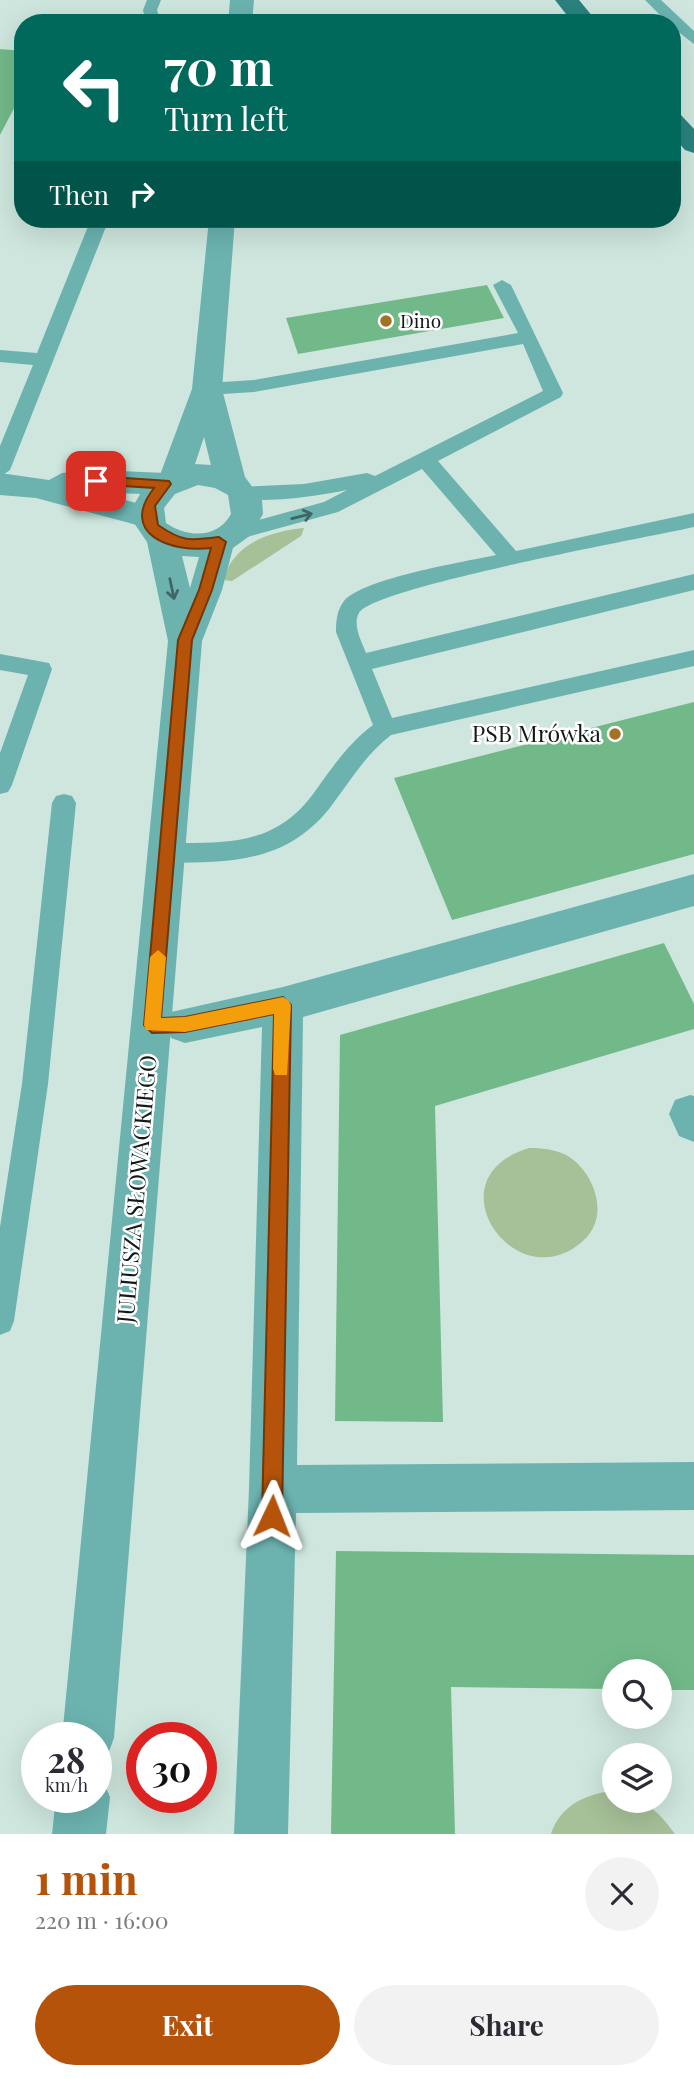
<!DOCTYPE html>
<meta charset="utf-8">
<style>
:root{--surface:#fff;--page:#f2f2f3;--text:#2b2b33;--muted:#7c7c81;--accent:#b45309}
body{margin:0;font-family:"Playfair Display",serif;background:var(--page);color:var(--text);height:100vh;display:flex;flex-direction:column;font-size:26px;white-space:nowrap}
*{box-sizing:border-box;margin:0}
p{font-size:23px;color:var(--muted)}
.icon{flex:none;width:38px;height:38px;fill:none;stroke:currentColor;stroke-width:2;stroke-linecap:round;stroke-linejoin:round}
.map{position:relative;height:1834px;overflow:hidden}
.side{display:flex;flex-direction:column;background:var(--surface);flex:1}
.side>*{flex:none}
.banner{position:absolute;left:14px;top:14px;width:667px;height:214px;border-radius:28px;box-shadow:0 7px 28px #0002;background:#00695c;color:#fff;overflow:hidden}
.tools{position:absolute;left:602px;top:1659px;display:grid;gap:14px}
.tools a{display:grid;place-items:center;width:70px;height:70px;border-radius:50%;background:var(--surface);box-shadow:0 7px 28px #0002;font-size:35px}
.speed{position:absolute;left:21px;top:1722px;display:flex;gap:14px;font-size:35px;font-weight:700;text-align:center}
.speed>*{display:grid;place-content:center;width:91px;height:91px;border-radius:50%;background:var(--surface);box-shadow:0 7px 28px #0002;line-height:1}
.speed small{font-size:18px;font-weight:400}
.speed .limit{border:10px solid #d22;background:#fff;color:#111}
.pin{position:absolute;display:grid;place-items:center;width:60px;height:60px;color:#fff;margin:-30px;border-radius:14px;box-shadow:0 4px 10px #0006}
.me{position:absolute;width:77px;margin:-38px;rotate:2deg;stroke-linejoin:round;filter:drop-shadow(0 0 5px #0008)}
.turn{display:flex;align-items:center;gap:24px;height:147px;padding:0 35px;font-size:32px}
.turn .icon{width:91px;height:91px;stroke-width:2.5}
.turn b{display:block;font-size:49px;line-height:60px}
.then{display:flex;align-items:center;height:66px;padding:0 35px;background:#0003;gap:14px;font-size:26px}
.round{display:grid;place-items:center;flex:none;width:74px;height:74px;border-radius:37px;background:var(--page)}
.overview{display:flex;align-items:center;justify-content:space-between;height:119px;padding:0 35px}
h1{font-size:42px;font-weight:700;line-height:52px;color:var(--accent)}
.button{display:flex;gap:14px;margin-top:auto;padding:14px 35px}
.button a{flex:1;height:80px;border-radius:42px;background:var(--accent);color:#fff;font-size:28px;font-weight:700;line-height:80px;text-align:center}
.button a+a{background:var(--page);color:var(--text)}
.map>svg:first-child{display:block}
.green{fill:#a6c098}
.building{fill:#72b989}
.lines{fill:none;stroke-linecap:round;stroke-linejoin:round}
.service{fill:#6cb3b0;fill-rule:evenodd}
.minor{fill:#6cb3b0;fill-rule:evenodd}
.tertiary{fill:#6cb3b0;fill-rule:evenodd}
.primary{fill:#2a827f;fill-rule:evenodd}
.oneway{stroke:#3f6664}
.route{fill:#b45309;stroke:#753606;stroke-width:2}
.slow{fill:#f59e0b}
.poi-dot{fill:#a07325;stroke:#fff;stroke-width:2.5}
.labels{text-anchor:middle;stroke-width:5;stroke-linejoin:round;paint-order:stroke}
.far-poi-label{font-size:19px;fill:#121a18;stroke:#fff;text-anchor:start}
.poi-label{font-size:23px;fill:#121a18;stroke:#fff;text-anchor:end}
.street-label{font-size:23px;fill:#121a18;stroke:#fff}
</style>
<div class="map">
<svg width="694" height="1834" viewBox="0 0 694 1834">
<rect width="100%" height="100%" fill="#cee6dd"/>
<path class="green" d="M304 528 301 536 232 581 223 580C234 543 268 532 304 528Z
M529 1148C542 1148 554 1149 566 1155 593 1170 610 1213 586 1238 520 1305 427 1179 529 1148Z
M611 1791 614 1792V1801C648 1801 655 1807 675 1834H551C560 1806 584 1795 611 1791Z"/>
<path class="building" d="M0 49 23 51V91L0 135Z
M487 285 504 318 298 354 286 318Z
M694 702V854L452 920 394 778Z
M664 943 694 1004V1029L435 1106 443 1422 335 1421 340 1035Z
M336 1551 694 1555V1690H660V1671H614V1689L451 1687 455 1834H331Z"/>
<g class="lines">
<path class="service" d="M147 0H161L157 10 161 23H146L143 10Z
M645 0H661L694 31V44L672 27V23H668Z
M91 219H109L10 470 0 477V446L33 365 0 362V350L37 353Z
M502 280 511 285 563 393 561 397 438 461 516 551 694 513V527C650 537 373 587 359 613 352 625 362 642 366 653L694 574V590L372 669 392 718 694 650V666L391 735C364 756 349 783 329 809 285 863 231 862 167 863L159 860 155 853 159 846 167 843C229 843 277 846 316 790 333 766 349 743 373 725L336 632C336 621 337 610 344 601 364 578 464 562 496 555L422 469 338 512 236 540 229 538 226 533 229 528 324 502 347 490C327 494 244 509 234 492L237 487 304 484 367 473 375 476 543 391 523 344 254 392 207 395 198 389 207 383 254 380 518 333 493 285Z
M0 654 49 663 52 669 12 785 8 792 0 794V753L28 675 0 670Z
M64 794 72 796 76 803 48 1084 14 1321 10 1331 0 1335V1227L22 1084 52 803 56 796Z"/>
<path class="minor" d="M96 470 165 473 176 476 181 484 176 492 165 495 95 492 159 509 164 517 159 525 148 528 36 498 0 495V473L49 480 62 473Z
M694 874V906L303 1017 297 1465 694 1462V1510L296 1513 288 1834H234L249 1489 262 1027 185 1043 171 1038 165 1025 171 1012 283 987Z
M690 1095 694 1096V1142L679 1136 669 1114 675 1100Z"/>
<path class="tertiary" d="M230 0H254L252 23H228Z
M209 219H235L222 389 245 477 262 500 263 514 251 535 233 548 222 590 202 641 114 1738 107 1757 96 1761V1738H62L168 641 147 542 132 520V508L143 489 160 475 192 389ZM204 437 211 465 195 464ZM198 485 215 488 228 495 231 514C217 540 186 537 166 523L164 508 175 494ZM182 556 199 557 190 588Z
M96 1776 102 1778 110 1797 106 1834H52L56 1797H96Z"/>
<path class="primary" d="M555 0H579L598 23H573Z
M672 112 681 115 694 129V153L685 150 672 135Z"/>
</g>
<defs><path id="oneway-shaft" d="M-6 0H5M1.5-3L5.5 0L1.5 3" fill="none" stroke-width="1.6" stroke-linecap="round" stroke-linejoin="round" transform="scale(1.75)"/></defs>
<g class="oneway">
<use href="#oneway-shaft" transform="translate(302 516) rotate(-14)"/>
<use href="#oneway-shaft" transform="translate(172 589) rotate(78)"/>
</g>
<path class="route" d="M96 476 169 481 171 484 155 506 158 525C183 542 189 541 219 537L226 542 212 590 192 640 161 1018 185 1017 283 997 291 1005 282 1516 279 1523 272 1526 265 1523 262 1516 274 1014 185 1032 152 1033 144 1025 178 640 199 590 211 548C171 553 118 534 154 488L92 484 90 481Z"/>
<path class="slow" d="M158 950 166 957 161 1018 185 1017 283 997 288 1000 291 1005 287 1075H275L273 1069 274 1014 185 1032 146 1030 144 1025 150 957Z"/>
<g class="poi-dot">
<circle cx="386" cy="321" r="7"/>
<circle cx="615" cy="734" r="7"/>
</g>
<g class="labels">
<g class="far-poi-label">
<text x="400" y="328">Dino</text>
</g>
<g class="poi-label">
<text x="601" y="742">PSB Mrówka</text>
</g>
<g class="street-label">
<text transform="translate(137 1189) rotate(-85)" y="8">JULIUSZA SŁOWACKIEGO</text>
</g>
</g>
</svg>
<div class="tools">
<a><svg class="icon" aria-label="search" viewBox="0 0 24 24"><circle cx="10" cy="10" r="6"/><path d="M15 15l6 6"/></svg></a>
<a><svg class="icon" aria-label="layers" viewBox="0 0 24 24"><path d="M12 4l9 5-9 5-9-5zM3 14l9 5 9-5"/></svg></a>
</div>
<div class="speed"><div>28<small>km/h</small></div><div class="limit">30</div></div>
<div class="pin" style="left:96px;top:481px;background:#d93025"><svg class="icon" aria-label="arrive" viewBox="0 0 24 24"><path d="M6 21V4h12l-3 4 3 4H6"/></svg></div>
<svg class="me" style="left:272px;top:1516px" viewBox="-20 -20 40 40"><path d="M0-17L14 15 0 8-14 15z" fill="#b45309" stroke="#fff" stroke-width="4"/></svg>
<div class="banner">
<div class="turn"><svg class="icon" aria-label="left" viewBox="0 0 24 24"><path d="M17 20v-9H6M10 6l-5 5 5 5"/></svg><div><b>70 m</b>Turn left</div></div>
<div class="then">Then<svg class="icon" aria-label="right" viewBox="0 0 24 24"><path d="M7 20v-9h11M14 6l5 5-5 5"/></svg></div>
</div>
</div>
<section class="side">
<div class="overview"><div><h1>1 min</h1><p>220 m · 16:00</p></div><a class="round"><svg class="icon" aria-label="close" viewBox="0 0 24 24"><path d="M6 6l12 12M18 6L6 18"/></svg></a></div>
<div class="button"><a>Exit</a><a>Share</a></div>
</section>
